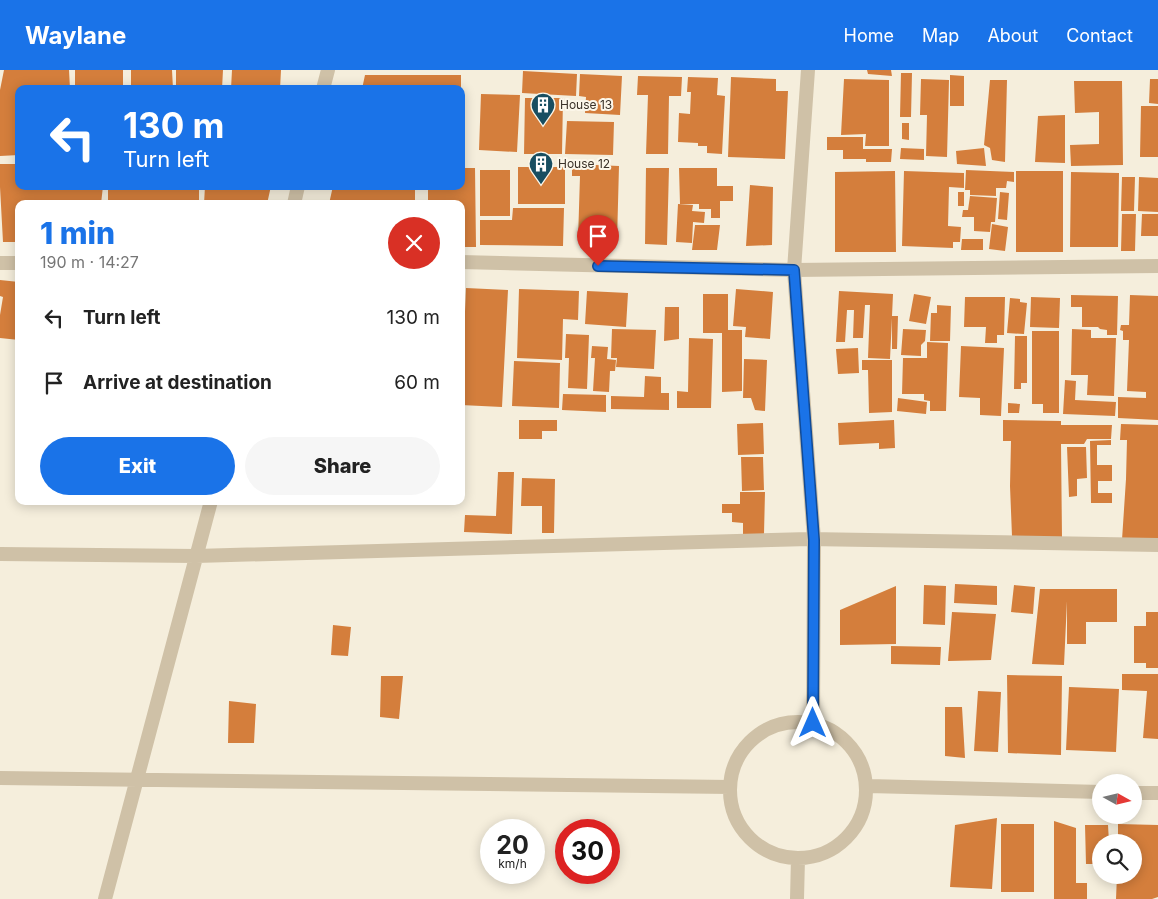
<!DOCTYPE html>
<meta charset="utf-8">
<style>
:root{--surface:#fff;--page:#f6f6f6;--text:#222;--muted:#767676;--accent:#1a73e8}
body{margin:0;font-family:Inter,sans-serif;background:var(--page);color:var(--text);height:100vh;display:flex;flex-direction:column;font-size:19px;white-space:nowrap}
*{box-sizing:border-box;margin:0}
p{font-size:16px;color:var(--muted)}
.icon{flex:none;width:28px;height:28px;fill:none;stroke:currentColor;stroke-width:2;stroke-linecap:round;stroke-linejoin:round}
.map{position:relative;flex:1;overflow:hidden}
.panel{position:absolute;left:15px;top:130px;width:450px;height:305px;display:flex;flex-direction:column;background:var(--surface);border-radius:10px;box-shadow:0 2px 12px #0003}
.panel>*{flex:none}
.guide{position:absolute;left:15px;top:15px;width:450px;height:105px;border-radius:10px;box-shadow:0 2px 12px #0003;background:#1a73e8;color:#fff;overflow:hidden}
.needle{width:32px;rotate:98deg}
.fabs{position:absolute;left:1092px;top:704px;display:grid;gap:10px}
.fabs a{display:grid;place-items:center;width:50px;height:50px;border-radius:50%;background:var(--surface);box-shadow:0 2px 12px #0003;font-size:25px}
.speed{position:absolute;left:480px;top:749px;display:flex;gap:10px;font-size:25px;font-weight:700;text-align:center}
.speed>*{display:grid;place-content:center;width:65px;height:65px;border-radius:50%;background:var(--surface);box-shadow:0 2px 12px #0003;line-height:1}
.speed small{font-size:12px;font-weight:400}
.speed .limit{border:8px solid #d22;background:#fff;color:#111}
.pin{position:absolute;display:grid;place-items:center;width:42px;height:42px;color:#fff;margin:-51px -21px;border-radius:50% 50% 50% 0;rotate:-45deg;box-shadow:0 0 5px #0007}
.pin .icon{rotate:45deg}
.me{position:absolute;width:55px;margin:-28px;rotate:0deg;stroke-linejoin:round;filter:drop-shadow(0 0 4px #0008)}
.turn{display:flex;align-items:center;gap:18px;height:105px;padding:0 25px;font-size:22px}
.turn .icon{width:65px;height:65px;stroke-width:2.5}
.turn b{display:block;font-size:35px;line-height:42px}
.round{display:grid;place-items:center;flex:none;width:52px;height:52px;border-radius:26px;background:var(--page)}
.overview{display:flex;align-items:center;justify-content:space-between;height:85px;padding:0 25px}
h1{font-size:30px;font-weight:800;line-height:38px;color:var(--accent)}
.button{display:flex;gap:10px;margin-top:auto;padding:10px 25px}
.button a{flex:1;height:58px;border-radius:30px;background:var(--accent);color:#fff;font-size:20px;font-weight:800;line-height:58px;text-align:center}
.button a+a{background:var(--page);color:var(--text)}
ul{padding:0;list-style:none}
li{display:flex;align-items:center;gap:15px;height:65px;padding:0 25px}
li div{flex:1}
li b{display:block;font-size:19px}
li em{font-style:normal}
header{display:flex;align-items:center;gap:30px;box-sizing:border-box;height:70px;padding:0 25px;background:var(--accent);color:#fff}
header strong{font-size:24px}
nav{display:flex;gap:28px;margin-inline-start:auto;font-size:18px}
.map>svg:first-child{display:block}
.building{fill:#d47e3c}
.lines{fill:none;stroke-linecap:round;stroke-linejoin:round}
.minor{stroke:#cfc1a7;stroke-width:14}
.route-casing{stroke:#114b97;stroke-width:12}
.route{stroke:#1a73e8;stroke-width:9}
.labels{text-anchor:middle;stroke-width:4;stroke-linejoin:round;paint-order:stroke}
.poi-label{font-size:12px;fill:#3a3128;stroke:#fcf7ea;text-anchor:start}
</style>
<header>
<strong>Waylane</strong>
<nav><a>Home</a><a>Map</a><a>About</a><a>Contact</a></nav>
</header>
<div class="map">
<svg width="1158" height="829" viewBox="0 0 1158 829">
<rect width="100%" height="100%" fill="#f5eedc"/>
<path class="building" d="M4 0H69L70 19H19V85L0 86V20Z
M75 0H123V19H75Z
M131 0H172L173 19H131Z
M176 0H223L222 19H176Z
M232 0H281L280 19H231Z
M867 0H891L892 6 868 4Z
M523 1 577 4 576 26 522 23Z
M901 3H912L911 47H900Z
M580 4 622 6 620 45 585 43 586 27 579 26Z
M365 5H461V19H362Z
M950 5 964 6V36H950Z
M638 6 682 7 681 26H669L668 84H646L648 25H637Z
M688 7 718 8 717 25 725 26 722 84 707 83V76H698V73L678 72 679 43 690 44 691 22H687Z
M731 7 776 9V21H788L785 89 728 87Z
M844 9 889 10V76H865L866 64 841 65Z
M921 9 949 10 947 87 926 86 927 45H920Z
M1150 9H1158V34L1149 33Z
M990 10H1007L1005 92 992 90 990 78 984 75Z
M1074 11H1122L1123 95 1071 96 1070 75 1099 74V42L1075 43Z
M481 24 520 25 517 82 479 80Z
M525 28H563L562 84H524Z
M1141 36H1158V87H1140Z
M1065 45V93L1035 92 1038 46Z
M567 51 614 52 613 85 565 84Z
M902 53H909V70L902 69Z
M827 67H863V79H892L891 92H866V89H843V80H827Z
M901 78 924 79V90L900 89Z
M984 78 986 96 957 94 956 81Z
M0 94H19V116H103L101 134H19V172H3L0 117Z
M572 94 619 96 617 171 578 170 580 106H572Z
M518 97H565V134H518Z
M461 98H475L476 177H461V134H428V116H461Z
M646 98H669L667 175 645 174Z
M679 98H717V116H733V131H720V148H711V139H699V134H680Z
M480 100H510V146H480Z
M966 100 1014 102V112L1007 111 1006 118H996V126L970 125V120H965Z
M895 101 896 182H835V102Z
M904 101 964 103V118L949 117 948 156 961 157 960 172H953V178L902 176Z
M1016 101H1063V182H1016Z
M1071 102 1119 103 1118 177H1070Z
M1122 107H1135L1134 141H1121Z
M1139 107 1158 108V142L1138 141Z
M750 115 773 117 772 175 746 176Z
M108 116H199V134H108Z
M205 116H271L267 134H204Z
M333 116H415V134H329Z
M958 122H964V136H958Z
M1000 122 1009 123 1007 150 998 149Z
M970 126 997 128 995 152H991L990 162 974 161V147H962L963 140H968Z
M678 134 693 135 692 141 705 142 704 153 693 152 692 173 676 172Z
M513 138H564L563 176 480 175V150H512Z
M1122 144H1136L1135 181H1121Z
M1142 144H1158V166H1141Z
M992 154 1008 157 1005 181 989 179Z
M695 155H720L717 180H692Z
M962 169H983V180H961Z
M0 210 19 212V270L0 268V245L3 227 0 226Z
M466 218 508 220 502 337 461 335Z
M519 219 579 221 578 250 563 249 562 290 517 288Z
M736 219 773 222 770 269 745 267 746 257 733 256Z
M587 221 628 223 626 257 585 254Z
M839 221 893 224 892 246H898L897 279H892V248L890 289 868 288 870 235H865L863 268H853L854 240H847L845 272H836Z
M703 224H728V260H742V321L722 322V263H703Z
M914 224 931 227 926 254 909 251Z
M1071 225 1118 226 1117 265H1107V260L1100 259 1098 257H1082V237H1071Z
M1130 225 1158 226V350L1118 348V327L1146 328V322L1127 321 1129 270H1123V261L1120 260 1121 255H1129Z
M965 227H1005L1004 265H997V273H985L986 257H964Z
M1031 227 1060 228 1059 258 1030 257Z
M1010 228 1020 229V232L1027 233 1024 264 1007 263Z
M937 235 951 236 950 271H930L931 243H937Z
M665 237H679V269L664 271Z
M612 259 656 260 654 299 616 297 617 288H611Z
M903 259 926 260 925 271 921 275V286L901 285Z
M1072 259 1091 260V268H1116L1114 326 1087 325 1088 305H1071Z
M1032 261H1059V343H1043V334H1032Z
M566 264 589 265 587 319 568 318 569 288H565Z
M1015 266H1027V313H1021V319H1014Z
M689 268 713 269 711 338H677V321L688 322Z
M927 272 948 273 946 341H930V331L924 330V324H902L903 288H927Z
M592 276 608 277 607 289 616 290 615 301H610L609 322 593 321 595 288H591Z
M961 276 1004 278 1001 346 980 345V328L959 327Z
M858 278 859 303 838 304 836 279Z
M744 289 767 290 765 341 755 340 751 328H743Z
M862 290H892V342L869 343 868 300H862Z
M514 291 560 293 559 338 512 336Z
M645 306 661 307V323H669V340L611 339V326L644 327Z
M1065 310 1076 311 1075 330 1116 332 1115 346 1063 344Z
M563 324 606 325V342L562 340Z
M898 328 927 332 926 344 897 341Z
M1008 333 1020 334 1019 343H1008Z
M519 350H557V361H542V369H519Z
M894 350 895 378 879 379V373L839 375 838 353Z
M1003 350 1061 351V355H1112L1111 369H1087L1084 374H1061L1062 468 1012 466 1010 416 1011 371H1003Z
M763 353 764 384 738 385 737 354Z
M1121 354 1158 355V471L1122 470 1126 409 1127 370H1120Z
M1111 370V375H1097V395H1112V411H1098V423H1112V433H1091L1090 371Z
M1067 377H1086L1087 408 1077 409V426L1069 427Z
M741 387H763L764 420 742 421Z
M498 402H514L512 464 464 462 465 445 496 446Z
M522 408 555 409 554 463H542V436H521Z
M740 422H765L764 464H743V453L732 452V443H722V434H740Z
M955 514 997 516V535L954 533Z
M924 515 946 516 945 555 923 554Z
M1014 515 1035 517 1033 544 1011 542Z
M896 516V574L840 575V540Z
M1040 519H1117V552H1086V574H1067V531L1064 595 1032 594Z
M952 542 996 544 991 590 948 591Z
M1146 542H1158V598H1146V593H1134V556H1146Z
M333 555 351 557 348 586 331 585Z
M891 576 941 577 940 595 891 594Z
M1122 604H1158V669L1143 668 1147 621 1122 620Z
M1007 605 1062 606 1061 685 1008 683Z
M381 606H403L399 649 380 647Z
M1069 617 1119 619 1116 682 1066 680Z
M978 621 1001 622 998 682 974 681Z
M229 631 256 634 254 673H228Z
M945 637H962L965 688 945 686Z
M997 748 992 819 950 817 955 755Z
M1054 751 1076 758V813H1087V829H1054Z
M1001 754H1034V822H1001Z
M1118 754 1158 755V827L1152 829H1116L1117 805H1134V772H1118Z
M1085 755H1108L1109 772H1101V794H1086Z"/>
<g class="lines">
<path class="minor" d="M808 0 794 200 814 470 813 653
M323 19 328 0
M294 134 298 116
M461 192 794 200 1158 196
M0 193H19
M0 484 196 486 809 469 1158 475
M730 720a68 68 0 1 1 136 0a68 68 0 1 1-136 0Z
M0 708 730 717
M868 716 1101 722
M1134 723H1158
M105 829 211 431
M797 829 798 788"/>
</g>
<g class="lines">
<defs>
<path id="route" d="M598 196 794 200 814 470 813 653"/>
</defs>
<use href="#route" class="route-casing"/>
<use href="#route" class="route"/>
</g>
<defs>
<symbol id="building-pin" viewBox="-11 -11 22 30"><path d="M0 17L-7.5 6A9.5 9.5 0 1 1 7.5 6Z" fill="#184e61" stroke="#fcf7ea"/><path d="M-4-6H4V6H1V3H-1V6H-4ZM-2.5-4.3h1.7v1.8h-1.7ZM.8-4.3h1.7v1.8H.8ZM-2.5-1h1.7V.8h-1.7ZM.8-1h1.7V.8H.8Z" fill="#fff"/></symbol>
</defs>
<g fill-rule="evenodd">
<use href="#building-pin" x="529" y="21" width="28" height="38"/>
<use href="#building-pin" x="527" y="80" width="28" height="38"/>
</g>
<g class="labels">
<g class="poi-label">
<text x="560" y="39">House 13</text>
<text x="558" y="98">House 12</text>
</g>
</g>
</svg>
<div class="fabs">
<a><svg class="needle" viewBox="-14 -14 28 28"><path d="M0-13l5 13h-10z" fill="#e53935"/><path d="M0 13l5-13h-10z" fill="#767676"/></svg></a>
<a><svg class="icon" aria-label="search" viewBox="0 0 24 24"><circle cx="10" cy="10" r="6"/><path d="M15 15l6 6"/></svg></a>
</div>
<div class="speed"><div>20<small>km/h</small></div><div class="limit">30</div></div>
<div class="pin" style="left:598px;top:196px;background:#d93025"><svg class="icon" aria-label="arrive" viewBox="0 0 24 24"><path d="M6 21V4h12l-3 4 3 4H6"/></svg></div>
<svg class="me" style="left:813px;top:653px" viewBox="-20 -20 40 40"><path d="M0-17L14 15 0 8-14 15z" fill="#1a73e8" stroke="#fff" stroke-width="4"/></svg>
<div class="guide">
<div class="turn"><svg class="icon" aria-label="left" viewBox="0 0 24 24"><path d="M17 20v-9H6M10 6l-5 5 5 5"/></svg><div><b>130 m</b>Turn left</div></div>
</div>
<section class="panel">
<div class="overview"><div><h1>1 min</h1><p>190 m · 14:27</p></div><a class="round" style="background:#d93025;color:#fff"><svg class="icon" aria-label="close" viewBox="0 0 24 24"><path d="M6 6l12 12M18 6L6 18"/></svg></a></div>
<ul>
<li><svg class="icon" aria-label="left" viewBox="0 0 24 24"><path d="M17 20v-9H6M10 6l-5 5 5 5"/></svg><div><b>Turn left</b></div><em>130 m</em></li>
<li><svg class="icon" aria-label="arrive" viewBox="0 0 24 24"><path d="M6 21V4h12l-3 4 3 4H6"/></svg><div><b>Arrive at destination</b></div><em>60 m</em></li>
</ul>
<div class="button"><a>Exit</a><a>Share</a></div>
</section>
</div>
